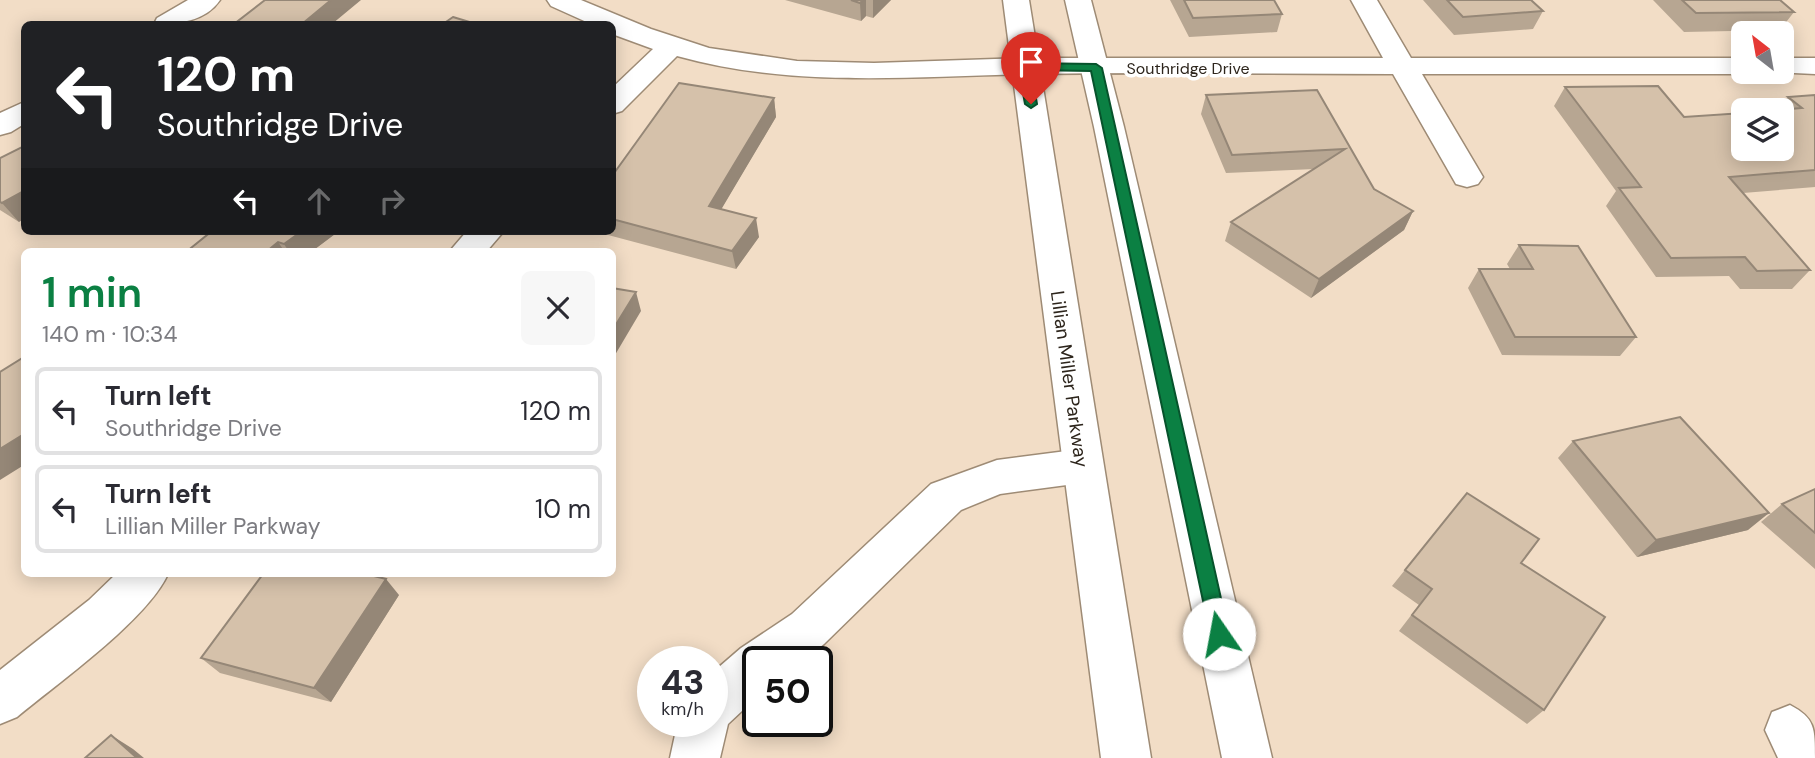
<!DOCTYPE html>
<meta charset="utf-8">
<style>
:root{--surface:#fff;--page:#f7f7f7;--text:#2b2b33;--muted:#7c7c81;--line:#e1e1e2;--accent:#0b8043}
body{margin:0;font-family:"DM Sans",sans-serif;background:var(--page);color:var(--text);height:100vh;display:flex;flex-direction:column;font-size:26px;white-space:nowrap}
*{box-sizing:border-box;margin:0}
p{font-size:23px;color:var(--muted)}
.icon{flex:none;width:38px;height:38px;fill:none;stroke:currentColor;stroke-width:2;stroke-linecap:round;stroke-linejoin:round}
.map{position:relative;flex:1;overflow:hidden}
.panel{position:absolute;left:21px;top:248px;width:595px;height:329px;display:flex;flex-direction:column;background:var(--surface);border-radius:10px;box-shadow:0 4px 18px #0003}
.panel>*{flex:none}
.hud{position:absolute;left:21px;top:21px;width:595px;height:214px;border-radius:10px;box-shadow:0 4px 18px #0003;background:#202124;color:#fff;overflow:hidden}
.needle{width:46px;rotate:329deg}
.buttons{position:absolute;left:1731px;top:21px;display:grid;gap:14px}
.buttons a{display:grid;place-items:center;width:63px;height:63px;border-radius:10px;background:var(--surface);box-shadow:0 4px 18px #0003;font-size:35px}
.speed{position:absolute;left:637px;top:646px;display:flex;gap:14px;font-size:35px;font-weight:700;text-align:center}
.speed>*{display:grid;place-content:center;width:91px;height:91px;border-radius:50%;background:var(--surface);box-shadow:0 4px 18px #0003;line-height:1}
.speed small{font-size:18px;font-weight:400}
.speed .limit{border:4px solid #111;border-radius:10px;background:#fff;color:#111}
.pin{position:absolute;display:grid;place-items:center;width:60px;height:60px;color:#fff;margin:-72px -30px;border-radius:50% 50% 50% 0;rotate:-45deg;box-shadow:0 0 7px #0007}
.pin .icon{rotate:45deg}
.me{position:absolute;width:77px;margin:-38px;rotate:348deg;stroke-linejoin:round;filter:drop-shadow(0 0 5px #0008)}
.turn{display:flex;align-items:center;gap:24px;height:147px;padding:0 21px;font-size:32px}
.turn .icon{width:91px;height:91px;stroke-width:2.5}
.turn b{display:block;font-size:49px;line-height:60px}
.lanes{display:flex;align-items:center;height:66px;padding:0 21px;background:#0003;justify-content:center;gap:35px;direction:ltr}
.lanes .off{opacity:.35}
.round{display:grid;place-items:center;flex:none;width:74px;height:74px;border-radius:10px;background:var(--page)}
.headline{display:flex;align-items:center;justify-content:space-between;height:119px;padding:0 21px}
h1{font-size:42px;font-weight:600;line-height:52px;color:var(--accent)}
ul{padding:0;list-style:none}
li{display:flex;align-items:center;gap:21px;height:88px;margin:0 14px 10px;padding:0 7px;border:4px solid var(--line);border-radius:10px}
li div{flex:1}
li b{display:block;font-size:26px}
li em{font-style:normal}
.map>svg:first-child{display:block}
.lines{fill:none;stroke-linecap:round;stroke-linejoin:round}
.minor-casing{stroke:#9e8b75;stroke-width:3}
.major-casing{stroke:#9e8b75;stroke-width:3}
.minor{fill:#fff;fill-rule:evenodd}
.major{fill:#fff;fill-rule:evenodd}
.wall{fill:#b7a692}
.shaded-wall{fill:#958777}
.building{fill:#d5c1aa;stroke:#958777;stroke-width:2}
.route{fill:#0b8043;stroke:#07532c;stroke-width:2}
.labels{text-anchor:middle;stroke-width:7;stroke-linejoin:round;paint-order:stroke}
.far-street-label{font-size:16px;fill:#2d251c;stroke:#fff}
.street-label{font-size:19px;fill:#2d251c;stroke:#fff}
</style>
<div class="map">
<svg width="1815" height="758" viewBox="0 0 1815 758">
<rect width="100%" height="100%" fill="#f2ddc6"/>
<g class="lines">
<defs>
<path id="minor" d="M188 0H220C205 22 178 24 154 24L157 18Z
M547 0H581L651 29 709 48 797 61 874 63 1024 58H1383L1351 0H1377L1411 58H1743V72H1753L1743 74H1422L1483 177 1478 184 1467 187 1456 184 1393 74C1271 74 1148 72 1026 74 907 77 792 88 677 56L622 111 612 114V88L653 49 612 34V24H591L551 6Z
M1782 58H1815V74L1772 72H1782Z
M24 102V124L11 132 0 135V113Z
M467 231H504L486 252H449Z
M1082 449 1097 454 1103 466 1097 478 1082 483 1000 494 961 510 824 644 801 662H758V696L728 724 720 758H670L678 721H712V673L741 648 792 614 931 484 997 460Z
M116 574H168C147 620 58 683 17 717L0 724V670L89 600Z
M1790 705C1815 718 1815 728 1815 758H1778L1765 730 1772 712Z"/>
<path id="major" d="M1003 0H1029L1151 758H1101Z
M1065 0H1091L1124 127 1272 758H1222L1094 127Z"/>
</defs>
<use href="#minor" class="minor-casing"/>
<use href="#major" class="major-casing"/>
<use href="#minor" class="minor"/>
<use href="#major" class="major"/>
</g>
<path class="wall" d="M785 0H891L873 18 866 16 861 21Z
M1170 0H1274L1282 14 1277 32 1189 37Z
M1423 0H1531L1543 11 1533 29 1454 35Z
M1653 0H1780L1794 12 1780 30 1684 32Z
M1565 87 1684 117 1777 110 1788 97 1815 95V187L1743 193 1810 270 1792 289H1740L1729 276 1656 277 1606 206 1616 191 1554 106Z
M1317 90 1374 189 1413 211 1404 230 1311 298 1225 241 1231 222 1314 169 1226 173 1201 114 1206 95Z
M774 98 776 117 721 209 759 237 736 269 593 231H612V176Z
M0 158 19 222 0 210Z
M339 231 311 252H186Z
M1519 245 1636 337 1620 356 1502 355 1468 288 1479 269H1510L1507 264Z
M1573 441 1748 530 1637 557 1558 458Z
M1815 489V569L1761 522 1782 504Z
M1467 493 1521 563 1544 710 1527 724 1399 631 1419 605 1392 586Z
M399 595 331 702 220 673 201 658Z"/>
<path class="shaded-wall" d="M331 0H361L332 24H302Z
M863 0H866V16L861 21 860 3Z
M873 0H891L873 18Z
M774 98 776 117 712 225 709 206Z
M24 191V219L19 222 2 203Z
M1413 211 1404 230 1311 298 1319 279Z
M756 218 759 237 736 269 732 251Z
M302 231H339L311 252H289L284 244Z
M278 242 285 252H266Z
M636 292 641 311 612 360V331Z
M24 434V465L0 480V449Z
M1769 513 1748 530 1637 557 1656 540Z
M386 579 399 595 331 702 314 688Z
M111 735 133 749 144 758H137Z"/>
<path class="building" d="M265 0H331L302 24H234Z
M851 0H863L860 3Z
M1184 0H1274L1282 14 1193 18Z
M1447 0H1531L1543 11 1463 17Z
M1682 0H1780L1794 12 1696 13Z
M453 17 476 24H443Z
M679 83 774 98 709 206 756 218 732 251 612 219V176Z
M1658 86 1684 117 1743 113V149H1782V110H1777L1802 108 1788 97 1815 95V170L1729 177 1810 270 1757 271 1745 257 1671 258 1619 188 1641 187 1565 87Z
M1317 90 1374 189 1413 211 1319 279 1231 222 1345 149 1232 155 1206 95Z
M24 146V191L2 203 0 202V158Z
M212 231H302L284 244 278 242 266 252H186Z
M1519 245 1578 246 1636 337H1515L1479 269H1533Z
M612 288 636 292 612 331Z
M24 357V434L0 449V372Z
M1680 417 1769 513 1656 540 1573 441Z
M1815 489V533L1782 504Z
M1467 493 1539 539 1521 563 1605 617 1544 710 1412 615 1432 589 1405 570Z
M263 574H366L386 579 314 688 201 658Z
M111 735 137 758H85Z"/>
<path class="route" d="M1024 63 1096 64 1102 68 1229 634 1226 640 1219 643 1212 640 1210 634 1091 71 1031 70 1037 104 1031 108 1025 104 1018 66Z"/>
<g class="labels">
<g class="far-street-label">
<text x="1188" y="74">Southridge Drive</text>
</g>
<g class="street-label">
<text transform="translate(1070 379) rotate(82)" y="7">Lillian Miller Parkway</text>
</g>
</g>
</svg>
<div class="buttons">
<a><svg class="needle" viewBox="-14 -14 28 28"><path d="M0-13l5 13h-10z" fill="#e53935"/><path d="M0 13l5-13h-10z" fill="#7c7c81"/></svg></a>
<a><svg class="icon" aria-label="layers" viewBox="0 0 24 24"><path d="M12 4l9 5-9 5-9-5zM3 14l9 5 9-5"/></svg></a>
</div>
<div class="speed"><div>43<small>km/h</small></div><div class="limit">50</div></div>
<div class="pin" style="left:1031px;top:104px;background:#d93025"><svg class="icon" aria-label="arrive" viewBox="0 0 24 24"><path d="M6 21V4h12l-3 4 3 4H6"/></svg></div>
<svg class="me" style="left:1219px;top:634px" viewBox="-20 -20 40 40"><circle r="19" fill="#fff"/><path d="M0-13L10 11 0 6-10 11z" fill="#0b8043"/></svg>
<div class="hud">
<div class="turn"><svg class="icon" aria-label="left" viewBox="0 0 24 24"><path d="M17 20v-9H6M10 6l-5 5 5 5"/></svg><div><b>120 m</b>Southridge Drive</div></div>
<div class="lanes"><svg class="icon" aria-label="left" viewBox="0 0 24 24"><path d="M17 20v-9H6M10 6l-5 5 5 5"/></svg><svg class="icon off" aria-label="ahead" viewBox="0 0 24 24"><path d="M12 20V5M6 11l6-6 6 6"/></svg><svg class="icon off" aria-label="right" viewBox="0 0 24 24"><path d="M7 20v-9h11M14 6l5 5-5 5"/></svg></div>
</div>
<section class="panel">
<div class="headline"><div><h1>1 min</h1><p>140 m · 10:34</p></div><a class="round"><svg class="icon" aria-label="close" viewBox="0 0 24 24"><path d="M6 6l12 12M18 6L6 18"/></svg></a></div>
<ul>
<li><svg class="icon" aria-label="left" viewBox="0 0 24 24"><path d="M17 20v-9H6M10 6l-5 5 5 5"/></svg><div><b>Turn left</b><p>Southridge Drive</p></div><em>120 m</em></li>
<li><svg class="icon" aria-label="left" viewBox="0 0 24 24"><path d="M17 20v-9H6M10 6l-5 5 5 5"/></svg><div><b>Turn left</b><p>Lillian Miller Parkway</p></div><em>10 m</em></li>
</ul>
</section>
</div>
